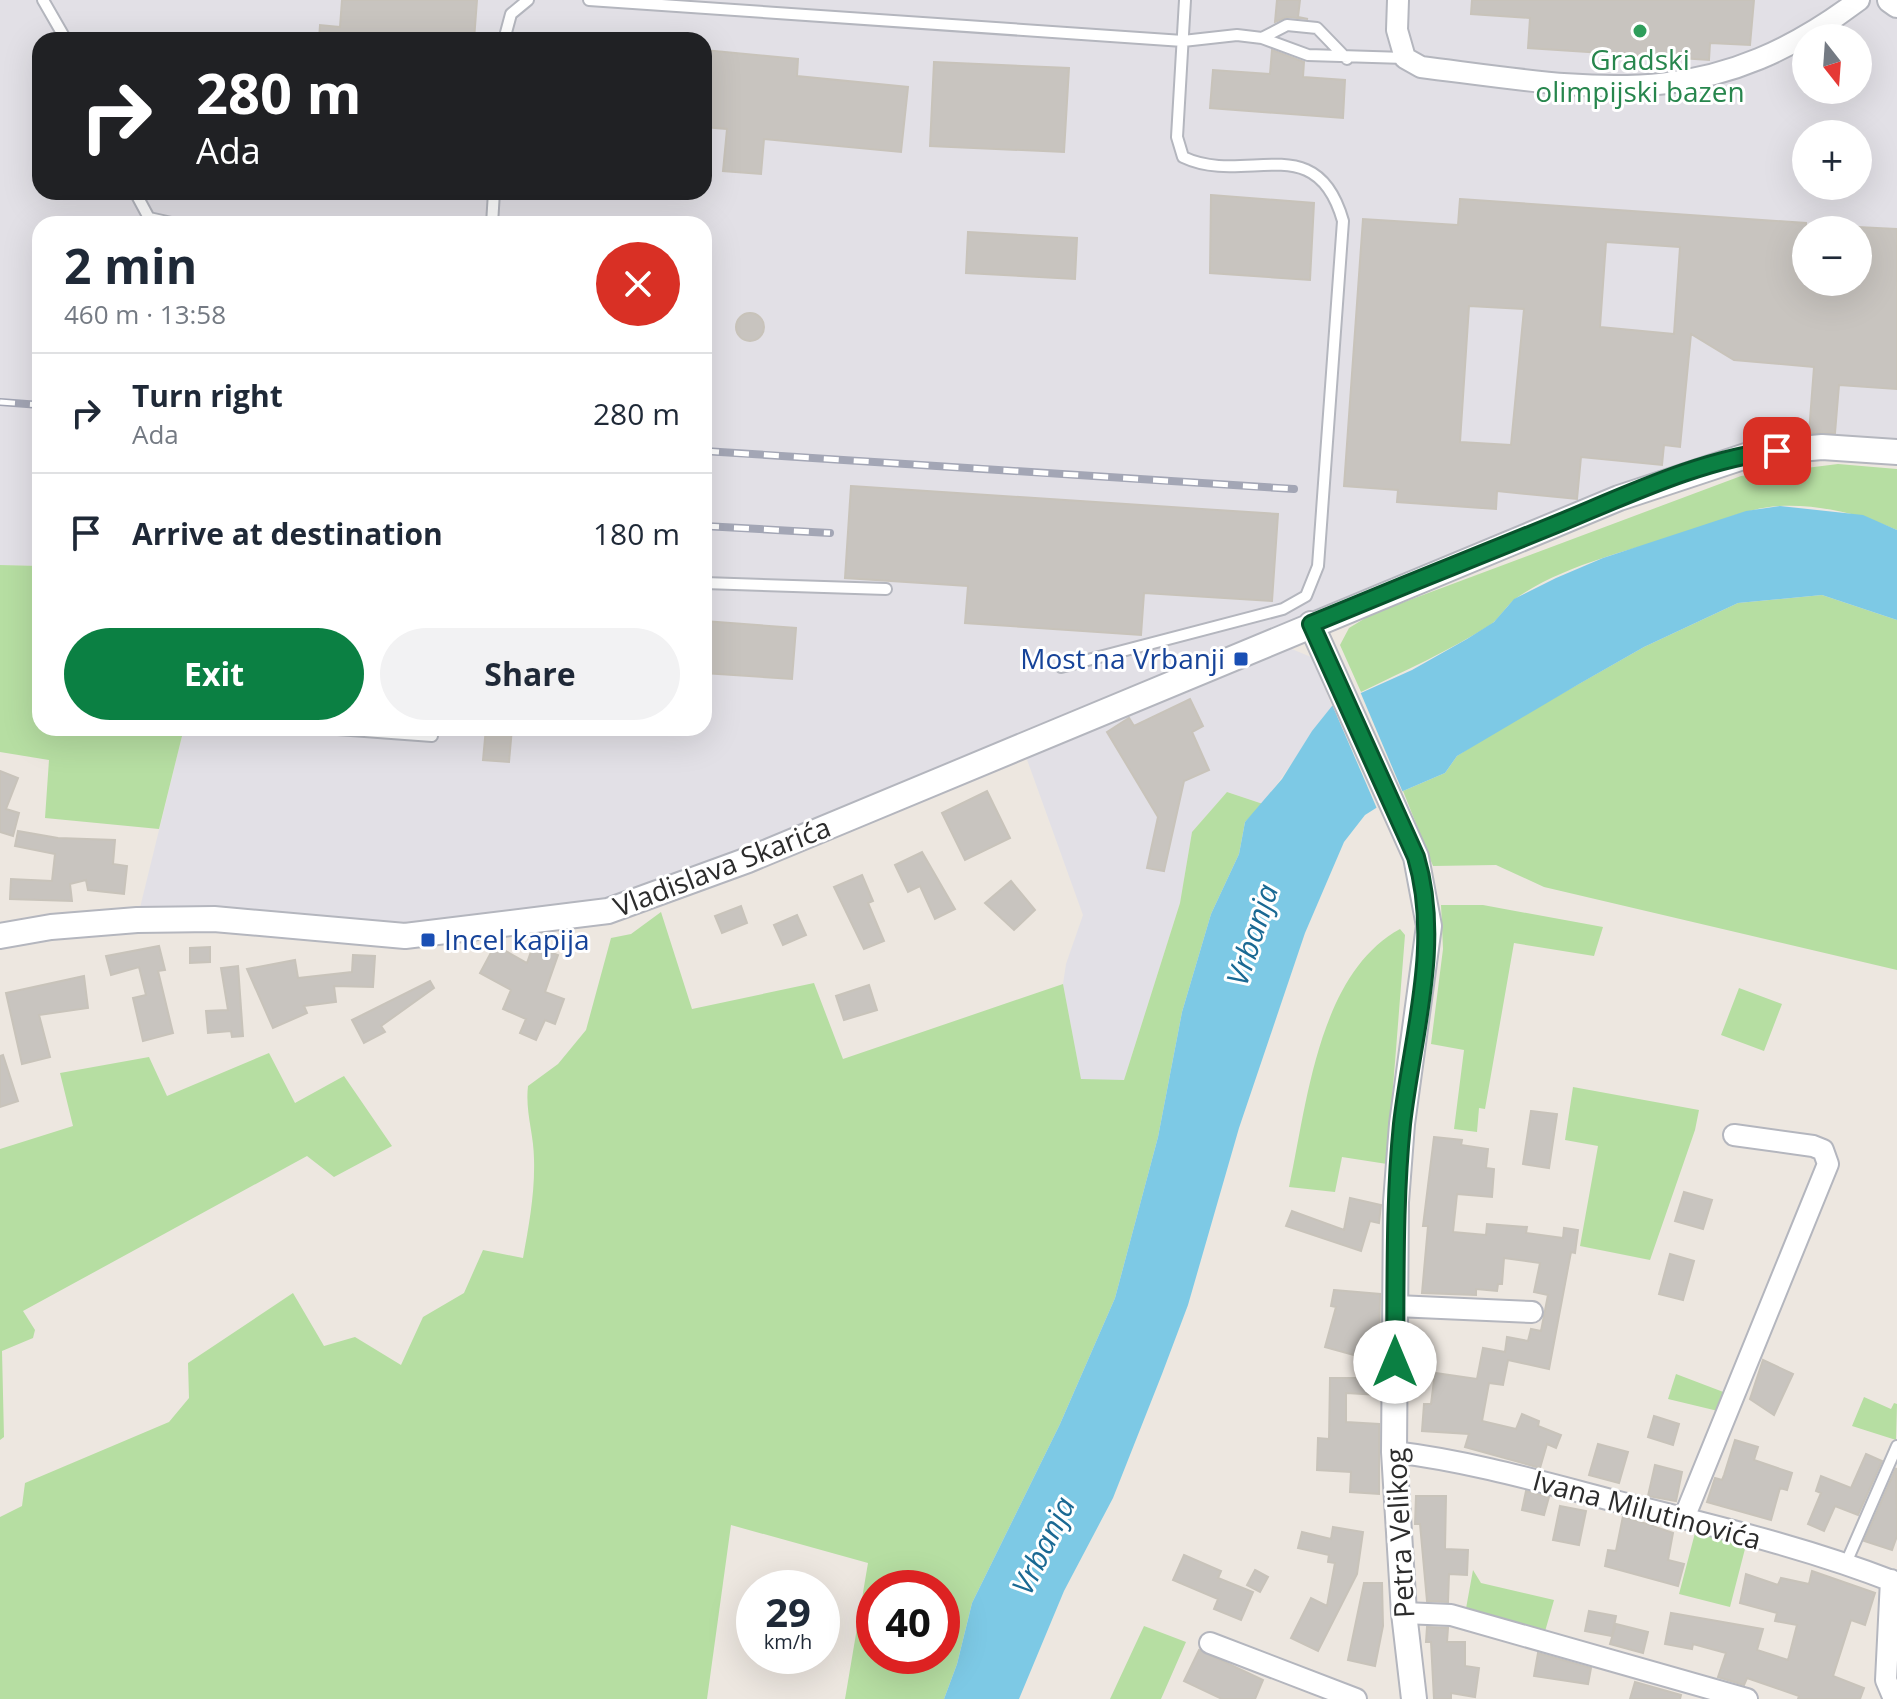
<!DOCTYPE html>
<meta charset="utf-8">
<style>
:root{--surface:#fff;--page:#f2f2f3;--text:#1f2937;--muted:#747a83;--line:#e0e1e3;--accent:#0b8043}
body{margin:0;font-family:"Open Sans",sans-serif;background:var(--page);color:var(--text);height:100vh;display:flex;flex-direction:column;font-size:30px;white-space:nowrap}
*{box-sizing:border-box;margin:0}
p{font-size:26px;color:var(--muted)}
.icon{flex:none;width:44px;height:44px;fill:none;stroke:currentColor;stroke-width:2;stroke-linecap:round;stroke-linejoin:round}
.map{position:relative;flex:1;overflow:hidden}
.panel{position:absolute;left:32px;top:216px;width:680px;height:520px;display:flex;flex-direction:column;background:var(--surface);border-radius:24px;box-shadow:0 8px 32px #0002}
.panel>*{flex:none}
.top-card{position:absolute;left:32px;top:32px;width:680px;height:168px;border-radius:24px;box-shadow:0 8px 32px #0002;background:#202124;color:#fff;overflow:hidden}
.needle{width:52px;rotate:163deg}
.buttons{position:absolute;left:1792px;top:24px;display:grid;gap:16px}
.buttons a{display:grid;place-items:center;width:80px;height:80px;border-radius:50%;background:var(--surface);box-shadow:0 8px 32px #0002;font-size:40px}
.speed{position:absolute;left:736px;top:1570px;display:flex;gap:16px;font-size:40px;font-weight:700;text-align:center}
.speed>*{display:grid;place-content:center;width:104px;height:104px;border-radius:50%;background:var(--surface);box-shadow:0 8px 32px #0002;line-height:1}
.speed small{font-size:20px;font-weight:400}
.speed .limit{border:12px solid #d22;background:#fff;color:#111}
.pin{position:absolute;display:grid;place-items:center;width:68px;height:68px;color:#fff;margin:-34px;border-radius:16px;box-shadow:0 4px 12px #0006}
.me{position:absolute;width:88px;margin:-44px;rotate:0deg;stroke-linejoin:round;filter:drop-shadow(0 0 6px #0008)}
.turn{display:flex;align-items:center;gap:28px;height:168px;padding:0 32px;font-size:36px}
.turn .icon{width:104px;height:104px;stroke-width:2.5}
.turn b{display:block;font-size:56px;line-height:68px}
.round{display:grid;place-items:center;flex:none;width:84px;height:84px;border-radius:42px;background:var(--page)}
.overview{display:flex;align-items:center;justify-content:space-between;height:136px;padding:0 32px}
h1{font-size:48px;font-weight:700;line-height:60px}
.action{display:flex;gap:16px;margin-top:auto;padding:16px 32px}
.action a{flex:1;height:92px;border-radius:48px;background:var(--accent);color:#fff;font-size:32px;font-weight:700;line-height:92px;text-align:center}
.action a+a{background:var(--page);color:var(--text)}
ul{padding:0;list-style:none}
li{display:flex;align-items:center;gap:24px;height:120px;padding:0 32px;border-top:2px solid var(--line)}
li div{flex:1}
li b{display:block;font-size:30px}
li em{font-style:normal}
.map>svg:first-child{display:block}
.industrial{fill:#e2e0e6;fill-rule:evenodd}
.green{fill:#b6dea2;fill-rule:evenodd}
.water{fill:#7dc9e5}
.pier{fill:#ede7e0}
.building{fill:#c8c4bf;stroke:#c8c3ba;stroke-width:2;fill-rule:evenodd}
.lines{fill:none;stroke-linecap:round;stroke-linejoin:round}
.service-casing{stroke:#b4b6be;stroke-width:14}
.minor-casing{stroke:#b4b6be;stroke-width:24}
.tertiary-casing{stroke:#b4b6be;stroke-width:28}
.service{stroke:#fff;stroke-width:10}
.minor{stroke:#fff;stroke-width:20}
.tertiary{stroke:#fff;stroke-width:24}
.rail-casing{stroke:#a3a6b5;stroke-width:8}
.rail{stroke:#fff;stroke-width:5;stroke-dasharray:15;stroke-linecap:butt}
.route-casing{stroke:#07532c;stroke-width:20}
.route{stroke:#0b8043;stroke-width:14}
.leisure-dot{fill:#2e9e5b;stroke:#fff;stroke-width:3}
.transit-dot{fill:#1a4fb4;stroke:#fff;stroke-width:3}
.labels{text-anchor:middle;stroke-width:6;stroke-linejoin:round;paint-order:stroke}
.leisure-label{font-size:28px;fill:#27864d;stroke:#fff}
.transit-label{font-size:28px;fill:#164399;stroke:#fff;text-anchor:end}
.street-label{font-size:28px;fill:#2c2c2c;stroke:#fff}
.water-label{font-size:30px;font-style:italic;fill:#1a6993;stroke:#fff}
</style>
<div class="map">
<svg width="1897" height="1699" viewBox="0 0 1897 1699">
<rect width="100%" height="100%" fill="#ede7e0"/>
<path class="industrial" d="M0 0H1891L1897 5V452L1755 453 629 904 405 936 137 920 184 728H704V224H40V566L0 565ZM1806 38H1858V90H1806ZM40 40H704V192H40ZM1806 134H1858V186H1806ZM1806 230H1858V282H1806Z
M1287 647 1311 657 1332 706 1263 804 1227 792 1192 832 1180 903 1124 1080H1081L1063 984 1066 964 1083 915 1025 754Z"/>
<path class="green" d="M1838 464 1897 469V530C1861 514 1818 504 1779 506 1746 508 1716 523 1685 533 1629 551 1565 564 1515 599 1506 606 1500 618 1490 625 1449 651 1404 671 1361 692L1340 645 1349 628 1372 614 1741 476Z
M0 565 40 566V728H184L159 829 45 818 49 760 0 752Z
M1822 595 1897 620V970L1544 887 1496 865 1433 866 1403 791 1445 773 1457 756 1494 732 1644 647 1738 603Z
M1227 792 1263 804 1245 822 1239 854 1211 914 1182 1012 1158 1137 1115 1298 1060 1424 972 1603 957 1664 944 1699H845L868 1563 731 1525 707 1699H0V1517L22 1506 25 1483 169 1422 189 1398 188 1363 293 1293 324 1346 355 1337 401 1365 423 1317 464 1293 483 1250 523 1258C529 1225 535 1193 534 1159 534 1134 525 1112 528 1086L558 1064 586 1030 611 938 631 934 661 912 692 1009 814 983 843 1059 1063 984 1081 1079 1124 1080 1180 903 1192 832ZM874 1588H942V1656H874Z
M1441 905H1483L1603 927 1594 956 1514 943 1485 1109 1479 1108 1477 1132 1454 1129 1464 1050 1431 1044 1443 949Z
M1400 929 1405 935 1387 1164 1342 1157 1335 1192 1289 1187C1307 1104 1318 974 1400 929Z
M1739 988 1782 1004 1764 1051 1721 1035Z
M269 1053 295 1103 344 1076 392 1146 334 1177 307 1156 23 1311 35 1330 33 1338 2 1351 4 1437 0 1440V1149L73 1126 60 1073 149 1057 167 1096Z
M1573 1087 1699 1110 1695 1130 1650 1260 1580 1246 1598 1146 1565 1140Z
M1676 1374 1726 1393 1718 1411 1668 1399Z
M1864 1397 1891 1409 1894 1403 1897 1404 1896 1440 1852 1426Z
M1695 1533 1746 1545 1730 1607 1679 1594Z
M1473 1570 1481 1583 1554 1600 1544 1635 1465 1614Z
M1144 1626 1186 1642 1161 1699H1110Z"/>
<path class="water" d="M1780 506 1863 515 1897 530V620L1822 595 1738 603 1644 647 1579 684 1457 756 1445 773 1403 791 1365 815 1344 842 1305 933 1239 1128 1188 1305 1162 1374 1113 1498 1064 1591 1019 1699H944L957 1664 972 1603 1060 1424 1115 1298 1158 1137 1182 1012 1211 914 1239 854 1245 822 1282 779 1312 731 1332 706 1412 670 1467 639 1494 622 1514 599 1556 578 1603 558 1746 511Z"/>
<path class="pier" d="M1359 689 1404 795 1378 811 1331 702Z"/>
<path class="building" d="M342 0H477L474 40H319L320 25 340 27Z
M1277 0H1300L1298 17 1308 19 1287 17 1275 22Z
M1472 0H1754L1750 45 1710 43 1709 60 1528 48 1530 18 1471 14Z
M704 50 798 59 797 76 908 87 901 152 764 139 761 174 723 171 727 129 704 127Z
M1272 50 1304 62 1303 77 1345 80 1343 118 1210 108 1213 70 1270 74Z
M934 62 1069 68 1064 152 930 146Z
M1211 195 1314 203 1310 280 1210 273Z
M1460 199 1806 223V282H1858V227L1897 229V389L1839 385 1835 433H1809L1814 367 1734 360 1691 334 1680 447 1664 445 1662 465 1581 457 1577 499 1497 491 1496 509 1397 502 1398 490 1344 486 1363 219 1458 225ZM1606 242 1680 247 1674 334 1600 327ZM1469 306 1524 309 1511 445 1460 442Z
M968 232 1077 238 1075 279 966 273Z
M736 327a14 14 0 1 1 28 0a14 14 0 1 1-28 0Z
M851 486 1278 514 1272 601 1144 593 1141 635 965 623 968 586 845 578Z
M704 621 796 628 792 679 704 673Z
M1190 699 1203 726 1192 732 1209 770 1184 781 1164 871 1147 868 1158 817 1107 732 1129 718 1134 726Z
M486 728H512L509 762 483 760Z
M0 771 18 778 6 809 19 813 13 836 0 832Z
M987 791 1010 838 965 860 942 813Z
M18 831 58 838 115 840 113 864 127 866 124 894 88 890 86 880 70 884 72 901 10 899 11 879 52 881 55 854 15 846Z
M922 852 955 909 935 919 920 886 908 892 895 865Z
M862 875 873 901 868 903 884 941 864 949 834 887Z
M1011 881 1035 910 1014 930 985 903Z
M741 906 747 923 722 933 715 916Z
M797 915 806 935 783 945 774 925Z
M495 945 527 963 533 946 558 955 545 992 564 999 555 1024 545 1020 536 1040 520 1033 526 1019 503 1009 511 990 480 973Z
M159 946 165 970 158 971 173 1033 143 1041 133 998 146 995 139 967 111 975 106 956Z
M210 947V962L190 963V948Z
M353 955 375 956 373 987 334 986 336 1002 304 1006 307 1013 273 1028 247 969 295 960 298 978 352 972Z
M238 966 243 1036 232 1037 231 1031 208 1033 206 1011 228 1010 221 968Z
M84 976 88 1008 39 1015 50 1057 22 1064 6 993Z
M430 981 434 988 381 1026 385 1032 364 1043 352 1020Z
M869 985 877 1010 844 1020 836 996Z
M3 1055 18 1101 0 1107V1056Z
M1531 1111 1557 1114 1549 1168 1523 1164Z
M1434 1137 1462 1140 1461 1145 1488 1149 1486 1168 1494 1169 1492 1197 1457 1194 1453 1232 1486 1235 1487 1224 1527 1227 1526 1233 1563 1238 1564 1228 1578 1230 1575 1253 1571 1252 1549 1369 1508 1360 1503 1385 1489 1383 1482 1421 1516 1429 1522 1414 1539 1421 1538 1426 1561 1435 1556 1448 1547 1444 1540 1468 1465 1447 1469 1434 1422 1431 1424 1404H1431L1435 1373 1477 1379 1483 1348 1505 1352 1507 1337 1528 1341 1531 1329 1541 1331 1548 1295 1534 1292 1540 1263 1504 1258 1502 1284H1498L1497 1291 1476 1289V1295L1422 1293 1428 1226H1423Z
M1684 1192 1712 1200 1703 1229 1675 1221Z
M1350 1198 1381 1205 1379 1223 1370 1221 1361 1251 1286 1226 1292 1211 1344 1230Z
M1670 1254 1694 1261 1683 1300 1659 1294Z
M1334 1290 1380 1294 1379 1362 1325 1347 1336 1307 1331 1306Z
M1763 1360 1793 1374 1774 1415 1750 1399Z
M1330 1378H1380L1379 1395 1346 1393V1422L1379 1424V1494L1350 1492 1351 1472 1317 1470 1318 1438 1329 1439Z
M1654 1416 1679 1424 1673 1445 1648 1437Z
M1735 1440 1758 1447 1754 1460 1792 1473 1787 1490 1780 1488 1771 1520 1707 1502 1715 1478 1722 1480 1724 1475Z
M1598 1444 1628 1452 1619 1483 1589 1475Z
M1866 1454 1882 1461 1858 1515 1835 1506 1824 1531 1808 1524 1821 1493 1816 1491 1821 1476 1851 1488Z
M1655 1465 1682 1472 1676 1501 1648 1496Z
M1896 1468 1897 1536 1892 1550 1864 1541Z
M1526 1491 1549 1497 1544 1515 1522 1510Z
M1416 1496H1446L1445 1549 1468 1550 1467 1575 1449 1574 1448 1602 1427 1601 1420 1524H1415Z
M1560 1506 1586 1511 1579 1545 1553 1540Z
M1623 1516 1673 1533 1668 1560 1684 1564 1678 1586 1605 1566 1608 1550 1616 1551Z
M1333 1527 1363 1532 1357 1574 1318 1651 1291 1638 1311 1598 1327 1606 1335 1563 1328 1562 1329 1555 1298 1548 1302 1532 1331 1539Z
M1184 1555 1221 1571 1218 1578 1253 1592 1241 1620 1214 1609 1218 1599 1173 1580Z
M1255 1570 1268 1577 1260 1592 1247 1585Z
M1812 1571 1875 1593 1865 1625 1851 1620 1833 1676 1864 1688 1860 1699H1798L1799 1696 1747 1678 1744 1685 1718 1677 1726 1653 1693 1644 1692 1649 1665 1644 1671 1613 1763 1629 1757 1650 1788 1660 1797 1625 1775 1621 1777 1613 1740 1603 1746 1574 1778 1585 1781 1578 1809 1584Z
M1364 1583H1382L1383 1626 1375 1666 1348 1660Z
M1589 1611 1616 1616 1612 1636 1585 1631Z
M1616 1624 1648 1632 1643 1653 1610 1644Z
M1427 1627 1448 1628 1447 1642H1465V1666L1479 1668 1475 1697 1451 1693V1699H1434L1431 1642H1426Z
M1199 1650 1263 1680 1255 1699H1222L1184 1681Z
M1538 1653 1591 1668 1588 1684 1534 1676Z
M1635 1682 1681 1695 1680 1699H1630Z"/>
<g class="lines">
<defs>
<path id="service" d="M43 0 66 40
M589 0 1183 41 1237 35 1262 38 1308 55 1405 58
M1262 38 1287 25 1317 28 1347 59
M504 40 511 14 528 0
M135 192 149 218 176 224
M492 224 494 192
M704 583 886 589
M1061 667 1283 609 1306 596 1318 566 1343 221C1316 126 1246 187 1183 157L1177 137 1185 0
M324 728 432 736
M1846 1563 1897 1446"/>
<path id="minor" d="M1398 0 1397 30 1405 58 1421 67C1596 89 1707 115 1859 0
M1396 1306 1532 1312
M1394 1452C1469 1461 1542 1482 1615 1501 1710 1525 1806 1547 1897 1583
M1684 1518 1828 1164 1823 1150 1813 1146 1734 1135
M1891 1580 1886 1680 1894 1699
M1404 1613 1451 1615 1747 1699
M1210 1643 1356 1699"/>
<path id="tertiary" d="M1890 0 1897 5
M1311 624 1416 857 1429 926 1402 1124 1396 1202 1394 1452 1404 1613 1414 1699
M0 936 51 927 137 920 214 919 405 936 608 911 748 860 1619 498 1755 453 1822 447 1897 452"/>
</defs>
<use href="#service" class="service-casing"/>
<use href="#minor" class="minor-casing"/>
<use href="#tertiary" class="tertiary-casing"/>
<use href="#service" class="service"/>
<use href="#minor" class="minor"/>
<use href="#tertiary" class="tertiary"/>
<defs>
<path id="rail" d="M0 402 40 405
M704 451 1294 489
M704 526 830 533"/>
</defs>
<use href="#rail" class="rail-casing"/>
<use href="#rail" class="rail"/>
</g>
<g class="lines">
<defs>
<path id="route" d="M1395 1362C1396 1283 1394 1203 1402 1124 1412 1036 1442 944 1416 857L1311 624C1395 589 1480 555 1564 521 1629 494 1708 457 1777 451"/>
</defs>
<use href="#route" class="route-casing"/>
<use href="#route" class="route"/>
</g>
<circle class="leisure-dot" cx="1640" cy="31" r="8"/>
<g class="transit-dot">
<rect x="1233" y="651" width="16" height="16" rx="4"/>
<rect x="420" y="932" width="16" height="16" rx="4"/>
</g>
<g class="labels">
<g class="leisure-label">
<text x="1640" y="70">Gradski<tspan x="1640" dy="32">olimpijski bazen</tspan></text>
</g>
<g class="transit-label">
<text x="1225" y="669">Most na Vrbanji</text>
<text x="444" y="950" text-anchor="start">Incel kapija</text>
</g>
<g class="street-label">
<text transform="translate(722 867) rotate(-21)" y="10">Vladislava Skarića</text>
<text transform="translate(1647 1510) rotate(15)" y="10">Ivana Milutinovića</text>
<text transform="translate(1400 1533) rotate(-93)" y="10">Petra Velikog</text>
</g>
<g class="water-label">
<text transform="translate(1253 935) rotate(-72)" y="10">Vrbanja</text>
<text transform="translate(1044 1546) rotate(-64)" y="10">Vrbanja</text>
</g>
</g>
</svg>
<div class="buttons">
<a><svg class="needle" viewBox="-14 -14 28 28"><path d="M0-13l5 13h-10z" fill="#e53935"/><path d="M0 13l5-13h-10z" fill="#747a83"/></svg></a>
<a>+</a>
<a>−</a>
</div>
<div class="speed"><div>29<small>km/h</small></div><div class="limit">40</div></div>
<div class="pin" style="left:1777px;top:451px;background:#d93025"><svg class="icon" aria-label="arrive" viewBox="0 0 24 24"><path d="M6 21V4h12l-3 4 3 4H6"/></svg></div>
<svg class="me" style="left:1395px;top:1362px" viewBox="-20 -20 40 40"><circle r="19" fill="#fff"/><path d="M0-13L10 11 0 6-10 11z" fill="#0b8043"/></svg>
<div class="top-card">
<div class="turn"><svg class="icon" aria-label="right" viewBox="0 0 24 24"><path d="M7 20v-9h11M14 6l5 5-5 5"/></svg><div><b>280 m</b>Ada</div></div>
</div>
<section class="panel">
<div class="overview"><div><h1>2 min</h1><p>460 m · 13:58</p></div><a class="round" style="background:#d93025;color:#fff"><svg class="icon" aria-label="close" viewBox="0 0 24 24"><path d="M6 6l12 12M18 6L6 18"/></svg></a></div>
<ul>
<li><svg class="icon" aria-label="right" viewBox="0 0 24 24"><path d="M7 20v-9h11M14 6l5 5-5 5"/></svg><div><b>Turn right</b><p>Ada</p></div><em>280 m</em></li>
<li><svg class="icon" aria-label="arrive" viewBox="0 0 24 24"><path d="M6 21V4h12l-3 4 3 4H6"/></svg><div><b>Arrive at destination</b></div><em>180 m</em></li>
</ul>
<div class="action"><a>Exit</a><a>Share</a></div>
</section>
</div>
